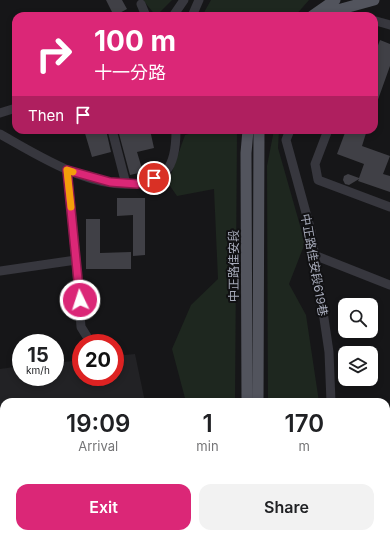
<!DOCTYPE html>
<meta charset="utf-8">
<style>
:root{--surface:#fff;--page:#f2f2f2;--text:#202124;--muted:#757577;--accent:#db2777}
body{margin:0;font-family:Inter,"Noto Sans TC",sans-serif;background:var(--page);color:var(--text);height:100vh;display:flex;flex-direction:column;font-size:15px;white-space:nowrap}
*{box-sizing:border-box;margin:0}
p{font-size:13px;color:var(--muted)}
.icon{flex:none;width:22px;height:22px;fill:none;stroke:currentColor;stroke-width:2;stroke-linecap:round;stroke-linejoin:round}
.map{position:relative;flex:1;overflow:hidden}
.sheet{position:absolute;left:0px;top:398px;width:390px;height:140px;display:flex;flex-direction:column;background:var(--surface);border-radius:12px 12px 0 0;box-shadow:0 2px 6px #0003}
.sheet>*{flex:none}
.top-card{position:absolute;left:12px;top:12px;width:366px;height:122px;border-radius:12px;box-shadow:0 2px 6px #0003;background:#db2777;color:#fff;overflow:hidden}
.buttons{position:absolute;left:338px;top:298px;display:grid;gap:8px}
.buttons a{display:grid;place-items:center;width:40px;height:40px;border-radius:8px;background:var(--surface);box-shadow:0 2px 6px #0003;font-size:20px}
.speed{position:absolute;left:12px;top:334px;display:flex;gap:8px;font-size:20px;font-weight:700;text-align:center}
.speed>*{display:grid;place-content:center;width:52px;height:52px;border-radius:50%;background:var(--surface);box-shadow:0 2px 6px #0003;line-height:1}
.speed small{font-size:10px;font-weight:400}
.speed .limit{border:6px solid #d22;background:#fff;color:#111}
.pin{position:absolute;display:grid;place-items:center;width:34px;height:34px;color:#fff;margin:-17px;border:2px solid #fff;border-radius:50%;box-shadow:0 1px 4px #0007}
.me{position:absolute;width:44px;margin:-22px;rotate:356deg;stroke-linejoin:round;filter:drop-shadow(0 0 3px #0008)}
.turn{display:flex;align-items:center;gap:14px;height:84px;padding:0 16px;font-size:18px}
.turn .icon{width:52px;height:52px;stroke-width:2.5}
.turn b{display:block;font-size:28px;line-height:34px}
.then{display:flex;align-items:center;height:38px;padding:0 16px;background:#0003;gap:8px;font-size:15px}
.eta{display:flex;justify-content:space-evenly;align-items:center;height:68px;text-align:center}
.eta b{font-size:24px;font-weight:600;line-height:28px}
.button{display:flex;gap:8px;margin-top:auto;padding:8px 16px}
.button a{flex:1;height:46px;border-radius:12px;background:var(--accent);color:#fff;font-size:16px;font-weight:600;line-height:46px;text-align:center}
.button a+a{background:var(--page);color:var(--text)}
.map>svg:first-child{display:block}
.built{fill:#222225}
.green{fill:#1e271f}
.building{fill:#404046}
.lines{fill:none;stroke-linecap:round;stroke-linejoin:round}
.minor{stroke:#37373e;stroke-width:9}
.major{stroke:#52545d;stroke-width:11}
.route-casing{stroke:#8e194d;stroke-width:10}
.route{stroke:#db2777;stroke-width:7}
.slow{stroke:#f59e0b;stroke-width:7}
.labels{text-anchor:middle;stroke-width:4;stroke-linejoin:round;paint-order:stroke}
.street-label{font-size:12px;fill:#a7abba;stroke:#111113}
</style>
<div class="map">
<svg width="390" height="538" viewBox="0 0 390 538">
<rect width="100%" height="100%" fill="#161618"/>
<path class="built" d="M135 354 145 402H4V534H180L181 538H0V369L21 366V377H55V363L81 360V377H115V356Z"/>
<path class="green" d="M143 0H172L156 16Z
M211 0H309L295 16H202Z
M204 130H237L235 402H186L172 349 191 305 218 279 214 189 177 196 168 183 185 135Z
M274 130H279L278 148 305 243 289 284 306 315 319 402H268L267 166Z
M191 534H234V538H192Z"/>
<path class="building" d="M106 0H122L127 9 114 16Z
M380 40 390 44V66L375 108 374 56Z
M84 130H106L111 152 92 157Z
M118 130H150L154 148 137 152 143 172 130 175Z
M346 130H367L362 146 390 156 383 174 390 176V192L358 181 359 179 349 185 345 184 343 180 344 176 348 174 359 178 364 164 337 154Z
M117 198H145V255L133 256V215L117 216Z
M86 219H100V253L131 252V269H86Z"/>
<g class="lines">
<path class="minor" d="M141 4 146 16
M173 16 184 0
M192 16 199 0
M374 22 376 21 390 25
M0 113 16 108
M112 130 126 184
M290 130 286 140 311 231 329 352 331 402
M328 130 315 164 318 180 390 207
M0 134C39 156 101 196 147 181 153 179 162 176 166 171 175 161 176 142 176 130
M67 170 76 260 81 327 91 343
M314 255 390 285
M0 271 76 260
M346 534 348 538"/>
<path class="major" d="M312 16 335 0
M328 16 334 11 374 0
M247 402 246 153 248 130
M258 402 259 130
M248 534V538
M258 534V538"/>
</g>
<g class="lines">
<defs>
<path id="route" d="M80 300 67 170 110 182 137 184 154 178"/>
</defs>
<use href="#route" class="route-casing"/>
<use href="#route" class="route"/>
<path class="slow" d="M71 207 67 170 73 172"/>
</g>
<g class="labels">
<g class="street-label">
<text transform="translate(314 265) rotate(80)" y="4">中正路佳安段619巷</text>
<text transform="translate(234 266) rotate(-90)" y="4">中正路佳安段</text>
</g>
</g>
</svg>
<div class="buttons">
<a><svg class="icon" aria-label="search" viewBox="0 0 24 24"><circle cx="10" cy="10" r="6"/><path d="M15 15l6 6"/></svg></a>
<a><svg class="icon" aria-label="layers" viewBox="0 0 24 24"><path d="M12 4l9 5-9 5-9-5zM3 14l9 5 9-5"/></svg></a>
</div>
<div class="speed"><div>15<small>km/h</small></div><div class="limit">20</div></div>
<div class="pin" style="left:154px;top:178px;background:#d93025"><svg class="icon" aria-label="arrive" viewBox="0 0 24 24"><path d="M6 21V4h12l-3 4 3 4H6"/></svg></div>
<svg class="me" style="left:80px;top:300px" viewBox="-20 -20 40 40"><circle r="17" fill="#db2777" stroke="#fff" stroke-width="3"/><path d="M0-11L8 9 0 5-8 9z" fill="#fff"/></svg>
<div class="top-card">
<div class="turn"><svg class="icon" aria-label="right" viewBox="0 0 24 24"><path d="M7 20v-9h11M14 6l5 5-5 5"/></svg><div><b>100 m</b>十一分路</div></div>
<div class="then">Then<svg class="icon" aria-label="arrive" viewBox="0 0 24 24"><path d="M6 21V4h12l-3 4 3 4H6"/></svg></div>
</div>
<section class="sheet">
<div class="eta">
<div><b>19:09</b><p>Arrival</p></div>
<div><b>1</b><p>min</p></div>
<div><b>170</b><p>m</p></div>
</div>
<div class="button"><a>Exit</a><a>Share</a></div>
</section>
</div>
